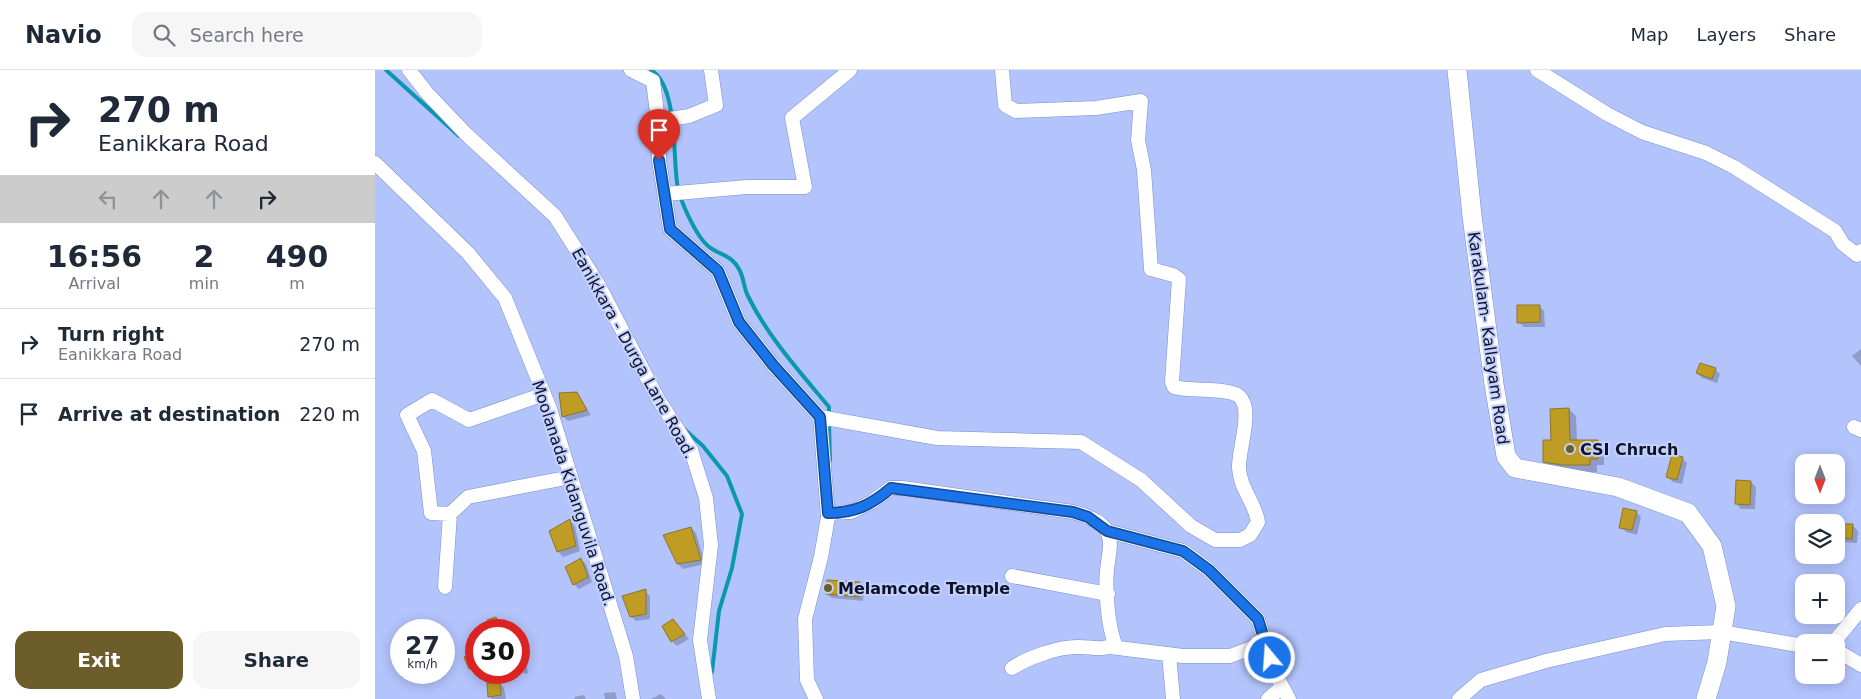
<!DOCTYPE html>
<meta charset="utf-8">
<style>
:root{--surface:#fff;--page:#f6f6f7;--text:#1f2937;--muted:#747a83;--line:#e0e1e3;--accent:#6c5d2a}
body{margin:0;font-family:"DejaVu Sans",sans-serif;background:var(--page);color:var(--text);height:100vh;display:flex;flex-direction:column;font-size:19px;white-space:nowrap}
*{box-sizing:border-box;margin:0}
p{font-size:16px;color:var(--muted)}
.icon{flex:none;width:28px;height:28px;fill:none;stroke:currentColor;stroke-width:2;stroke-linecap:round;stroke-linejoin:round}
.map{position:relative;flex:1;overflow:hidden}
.drawer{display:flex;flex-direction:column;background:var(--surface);width:375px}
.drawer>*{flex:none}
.guide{background:#fff;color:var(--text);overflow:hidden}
.needle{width:32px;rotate:180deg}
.controls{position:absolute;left:1420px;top:384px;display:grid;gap:10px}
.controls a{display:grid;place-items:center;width:50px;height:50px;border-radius:10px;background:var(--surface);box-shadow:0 2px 12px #0003;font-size:25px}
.speed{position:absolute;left:15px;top:549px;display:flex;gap:10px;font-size:25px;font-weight:700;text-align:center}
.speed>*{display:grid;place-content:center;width:65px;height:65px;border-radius:50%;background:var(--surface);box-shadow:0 2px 12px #0003;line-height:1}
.speed small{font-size:12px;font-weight:400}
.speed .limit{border:8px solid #d22;background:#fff;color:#111}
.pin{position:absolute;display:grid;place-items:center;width:42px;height:42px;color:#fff;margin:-51px -21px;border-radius:50% 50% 50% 0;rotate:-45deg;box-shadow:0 0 5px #0007}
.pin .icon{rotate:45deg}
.me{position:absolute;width:55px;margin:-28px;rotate:342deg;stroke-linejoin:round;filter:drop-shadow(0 0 4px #0008)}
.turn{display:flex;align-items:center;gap:18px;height:105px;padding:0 15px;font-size:22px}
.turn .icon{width:65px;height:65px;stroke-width:2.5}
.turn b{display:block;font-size:35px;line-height:42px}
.lanes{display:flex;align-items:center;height:48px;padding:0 15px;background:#0003;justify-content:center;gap:25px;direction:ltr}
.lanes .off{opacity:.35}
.eta{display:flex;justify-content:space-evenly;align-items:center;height:85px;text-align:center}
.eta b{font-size:30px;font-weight:700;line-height:35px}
.primary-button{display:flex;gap:10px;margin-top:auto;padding:10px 15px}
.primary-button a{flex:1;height:58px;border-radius:15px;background:var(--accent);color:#fff;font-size:20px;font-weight:700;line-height:58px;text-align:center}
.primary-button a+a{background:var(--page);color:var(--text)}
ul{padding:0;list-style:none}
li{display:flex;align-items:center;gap:15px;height:70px;padding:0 15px;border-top:1px solid var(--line)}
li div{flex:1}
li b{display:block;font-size:19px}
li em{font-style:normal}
header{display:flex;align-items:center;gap:30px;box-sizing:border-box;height:70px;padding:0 25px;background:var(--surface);border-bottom:1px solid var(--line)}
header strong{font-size:24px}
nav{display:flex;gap:28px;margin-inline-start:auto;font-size:18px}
.search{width:350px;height:45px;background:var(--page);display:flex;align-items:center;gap:12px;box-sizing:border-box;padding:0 18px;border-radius:15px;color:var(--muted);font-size:19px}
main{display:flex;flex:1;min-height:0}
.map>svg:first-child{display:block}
.shadow{fill:#0003}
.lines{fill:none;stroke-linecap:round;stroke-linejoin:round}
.stream{stroke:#0b98ae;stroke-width:4}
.building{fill:#bf9d25;stroke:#8e7623}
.street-casing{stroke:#7b8dd0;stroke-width:15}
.secondary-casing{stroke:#7b8dd0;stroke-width:20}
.street{stroke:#fff;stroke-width:14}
.secondary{stroke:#fff;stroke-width:19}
.route-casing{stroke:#114b97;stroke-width:12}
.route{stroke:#1a73e8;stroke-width:9}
.poi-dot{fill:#6c5d2a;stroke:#c4d1fc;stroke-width:2}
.labels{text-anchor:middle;stroke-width:4;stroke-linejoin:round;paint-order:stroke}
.street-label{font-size:16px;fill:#0d122b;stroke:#c4d1fc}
.poi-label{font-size:16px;font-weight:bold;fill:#0d122b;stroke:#c4d1fc;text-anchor:start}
</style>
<header>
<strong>Navio</strong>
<div class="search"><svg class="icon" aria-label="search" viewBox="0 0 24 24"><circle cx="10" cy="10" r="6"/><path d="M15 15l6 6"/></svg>Search here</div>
<nav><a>Map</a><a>Layers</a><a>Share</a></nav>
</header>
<main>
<section class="drawer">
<div class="guide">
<div class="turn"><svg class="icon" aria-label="right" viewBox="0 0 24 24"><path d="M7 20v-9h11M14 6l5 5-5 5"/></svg><div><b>270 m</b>Eanikkara Road</div></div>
<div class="lanes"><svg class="icon off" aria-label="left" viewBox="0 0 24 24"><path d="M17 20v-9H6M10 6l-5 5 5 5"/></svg><svg class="icon off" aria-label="ahead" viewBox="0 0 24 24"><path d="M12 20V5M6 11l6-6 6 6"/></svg><svg class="icon off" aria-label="ahead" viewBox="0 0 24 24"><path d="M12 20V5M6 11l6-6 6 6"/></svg><svg class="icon" aria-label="right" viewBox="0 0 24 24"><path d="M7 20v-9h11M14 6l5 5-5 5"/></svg></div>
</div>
<div class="eta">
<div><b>16:56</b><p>Arrival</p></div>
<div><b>2</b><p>min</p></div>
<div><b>490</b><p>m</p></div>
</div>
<ul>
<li><svg class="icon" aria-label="right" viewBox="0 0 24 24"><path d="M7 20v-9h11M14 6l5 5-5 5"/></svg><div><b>Turn right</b><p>Eanikkara Road</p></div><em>270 m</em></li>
<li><svg class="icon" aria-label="arrive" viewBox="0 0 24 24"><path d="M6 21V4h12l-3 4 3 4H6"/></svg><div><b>Arrive at destination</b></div><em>220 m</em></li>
</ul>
<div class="primary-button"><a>Exit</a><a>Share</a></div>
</section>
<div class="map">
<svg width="1486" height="629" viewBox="0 0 1486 629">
<rect width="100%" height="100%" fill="#b3c3fc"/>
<path class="shadow" d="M1164 236 1169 241 1170 257H1149L1144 252Z
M1486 279V296L1477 286Z
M1340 299 1345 304 1342 313 1327 308 1322 303Z
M202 323 216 345 193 351 188 346Z
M1194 339 1201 346 1202 371H1222L1229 379V395H1222V402H1196L1176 399 1169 391Z
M1307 388 1312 393 1307 414 1298 412 1292 407Z
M1376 412 1381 417 1380 439H1366L1361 433Z
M1261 442 1266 447 1262 465 1251 462 1246 457Z
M195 451 200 456 205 481 188 487 183 481Z
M1478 456 1483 461 1482 473 1468 472 1463 467Z
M316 458 321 463 330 494 308 499 303 494Z
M206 490 211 494 217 512 204 519 199 514Z
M484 513 489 517 488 531 457 528 452 524Z
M270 521 275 526V549L261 551 256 546Z
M121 548 123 550 128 560H117L114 551Z
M303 556 314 569 302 576 297 571Z
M101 583V602L100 603 91 588Z
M144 594 152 596 153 604 143 602Z
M124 613 129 618 131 629H117L114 626Z
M240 622 242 629H230L229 623Z
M286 624 291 629H276Z
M209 625 211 629H200L199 627Z"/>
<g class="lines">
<path class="stream" d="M11 0 84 66
M276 0C304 17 297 89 303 119 307 134 321 166 333 176 345 186 357 184 365 201 369 209 369 219 373 226 393 267 425 302 454 337V346
M454 353 455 391
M308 358 328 376 352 406 367 444 357 498 344 541 337 602"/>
</g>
<path class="building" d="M1142 235H1165V252L1142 253Z
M1325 293 1341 298 1337 309 1321 303Z
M202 322 212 340 187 347 184 323Z
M1194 338 1195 370H1223V389H1215V395H1188L1168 392V370H1176L1175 339Z
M1297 384 1308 387 1302 410 1291 407Z
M1361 410 1376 411 1375 435 1360 434Z
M1248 438 1262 441 1257 460 1244 458Z
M195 449 201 476 182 482 174 461Z
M1462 454H1478L1477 469 1461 468Z
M316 457 326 490 302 494 288 465Z
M206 488 213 507 198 515 190 497Z
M452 510 485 512 484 527 451 524Z
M271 519V544L255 547 247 526Z
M121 547 125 557 116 560 112 550Z
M298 549 310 564 296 572 287 556Z
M101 582V595L94 599 89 587Z
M125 612 126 625 113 627 112 613Z"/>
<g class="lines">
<defs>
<path id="street" d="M34 0 52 23 91 64 180 146 223 214 283 329 316 380 331 428 336 475 325 570 334 629
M256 0 278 11 283 51 284 90 295 159 343 201 364 252 398 295 445 347 562 368 706 372 766 410 816 456 840 470H865L875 465 883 452C880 432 865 419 864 398 863 380 879 339 864 326 852 317 816 322 799 317L797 312 804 209 798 205 776 199 769 100 763 70 766 31 721 38 641 41 630 35 627 0
M1162 0 1232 44 1267 62 1331 83 1359 97 1460 161 1468 174 1482 185 1486 181
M283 51 314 46 341 35 336 0
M0 93 93 183 130 228 175 339 251 586 258 629
M290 124 372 117H430L417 48 475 0
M1479 357 1486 360
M453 443 476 442 497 432 516 418H528L698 442C709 445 726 450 732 461 738 472 733 488 732 500 730 519 733 556 740 574 727 582 715 576 701 577 683 577 652 588 637 598
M75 444 56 443 49 381 32 345 57 330 94 350 169 324
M732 461 808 481 834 500 883 549 900 603 914 629
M637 506 733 524
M70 517 75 444 93 427 196 407
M1459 572 1486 539
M735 577 808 586H855L890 573
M1461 580 1486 595
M794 584 798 629
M441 629 432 610 430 549 446 487 453 447 445 347
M893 629 907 617
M1084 629 1106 610 1171 591 1290 564 1346 562 1429 576"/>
<path id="secondary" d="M1082 0 1097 146 1119 314 1131 386 1140 398 1243 417 1313 443 1337 476 1351 536 1342 592 1331 629"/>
</defs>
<use href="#street" class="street-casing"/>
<use href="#secondary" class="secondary-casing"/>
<use href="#street" class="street"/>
<use href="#secondary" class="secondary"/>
</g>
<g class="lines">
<defs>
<path id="route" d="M284 90 295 159 343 201 364 252 398 295 445 347 453 443C480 443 496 435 516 418L698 442 713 447 732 461 808 481 834 500 883 549 895 588"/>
</defs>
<use href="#route" class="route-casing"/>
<use href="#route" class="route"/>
</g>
<g class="poi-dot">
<circle cx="1195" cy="379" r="5"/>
<circle cx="453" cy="518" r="5"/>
</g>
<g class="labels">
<g class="street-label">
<text transform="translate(1114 268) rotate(82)" y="6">Karakulam- Kallayam Road</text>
<text transform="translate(259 283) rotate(61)" y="6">Eanikkara - Durga Lane Road.</text>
<text transform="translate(199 423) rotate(72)" y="6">Moolanada Kidanguvila Road.</text>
</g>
<g class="poi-label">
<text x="1205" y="385">CSI Chruch</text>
<text x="463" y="524">Melamcode Temple</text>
</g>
</g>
</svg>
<div class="controls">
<a><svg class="needle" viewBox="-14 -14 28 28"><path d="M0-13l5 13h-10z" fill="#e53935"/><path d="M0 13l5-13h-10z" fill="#747a83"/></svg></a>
<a><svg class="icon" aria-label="layers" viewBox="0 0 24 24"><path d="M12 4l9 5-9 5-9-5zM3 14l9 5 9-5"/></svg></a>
<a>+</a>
<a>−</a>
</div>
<div class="speed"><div>27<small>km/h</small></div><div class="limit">30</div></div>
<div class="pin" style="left:284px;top:90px;background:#d93025"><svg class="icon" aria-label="arrive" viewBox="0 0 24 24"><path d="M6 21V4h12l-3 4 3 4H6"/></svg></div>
<svg class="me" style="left:895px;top:588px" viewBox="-20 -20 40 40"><circle r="17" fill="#1a73e8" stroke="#fff" stroke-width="3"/><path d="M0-11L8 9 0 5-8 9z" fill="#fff"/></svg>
</div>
</main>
